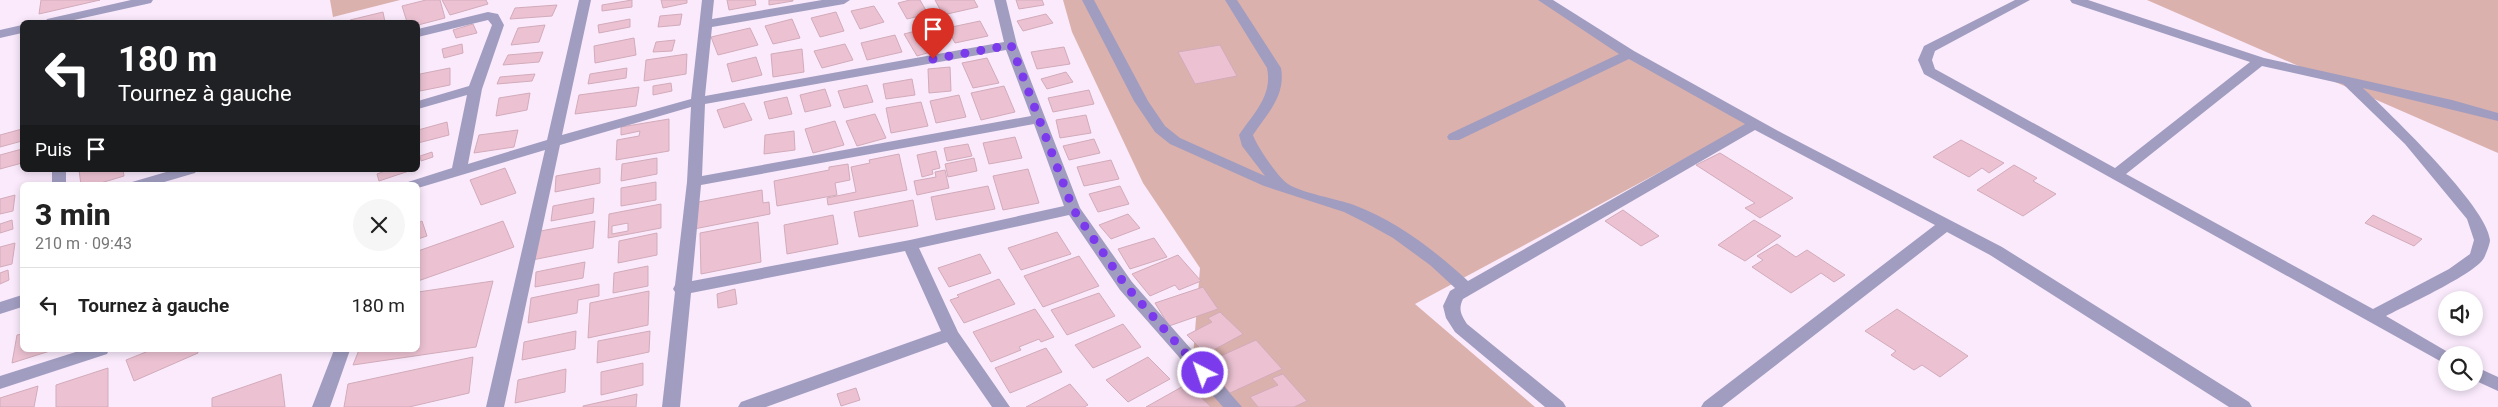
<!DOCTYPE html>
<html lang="fr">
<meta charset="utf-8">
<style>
:root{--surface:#fff;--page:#f6f6f6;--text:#222;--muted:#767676;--line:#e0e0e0}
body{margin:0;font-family:Roboto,sans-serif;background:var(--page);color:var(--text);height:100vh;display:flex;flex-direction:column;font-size:19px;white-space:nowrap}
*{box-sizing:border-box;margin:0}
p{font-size:16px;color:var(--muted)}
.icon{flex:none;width:28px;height:28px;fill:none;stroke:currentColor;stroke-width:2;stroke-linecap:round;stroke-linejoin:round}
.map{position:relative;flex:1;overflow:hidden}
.sheet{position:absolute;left:20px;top:182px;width:400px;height:170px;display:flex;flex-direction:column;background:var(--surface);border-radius:8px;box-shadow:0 2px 8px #0003}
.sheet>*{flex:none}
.hud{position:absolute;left:20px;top:20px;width:400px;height:152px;border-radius:8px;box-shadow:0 2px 8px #0003;background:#202124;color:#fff;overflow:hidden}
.tools{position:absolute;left:2438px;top:291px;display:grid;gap:10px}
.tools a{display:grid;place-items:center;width:45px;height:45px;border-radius:50%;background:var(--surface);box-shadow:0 2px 8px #0003;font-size:25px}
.pin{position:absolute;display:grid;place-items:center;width:42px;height:42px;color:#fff;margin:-51px -21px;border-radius:50% 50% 50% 0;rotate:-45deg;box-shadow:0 0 5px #0007}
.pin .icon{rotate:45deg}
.me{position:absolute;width:55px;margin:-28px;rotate:319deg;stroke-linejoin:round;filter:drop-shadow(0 0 4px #0008)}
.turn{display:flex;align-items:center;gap:18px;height:105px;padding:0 15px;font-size:22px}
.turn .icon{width:65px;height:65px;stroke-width:2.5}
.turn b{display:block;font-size:35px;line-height:42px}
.then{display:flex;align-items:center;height:48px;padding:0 15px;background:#0003;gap:10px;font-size:19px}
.round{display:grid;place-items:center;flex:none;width:52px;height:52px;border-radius:26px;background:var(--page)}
.head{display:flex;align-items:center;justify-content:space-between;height:85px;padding:0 15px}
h1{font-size:30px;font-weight:800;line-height:38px}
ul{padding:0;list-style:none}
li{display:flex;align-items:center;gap:15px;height:75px;padding:0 15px;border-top:1px solid var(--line)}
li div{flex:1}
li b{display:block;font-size:19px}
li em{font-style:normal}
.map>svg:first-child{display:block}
.green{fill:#dbb1ad}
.building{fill:#ecc2d2;stroke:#d2abba;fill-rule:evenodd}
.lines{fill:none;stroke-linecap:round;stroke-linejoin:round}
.minor{fill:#a19dc0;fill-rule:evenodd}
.route{stroke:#7c3aed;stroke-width:9;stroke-dasharray:0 16.2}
</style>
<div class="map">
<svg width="2498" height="407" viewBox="0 0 2498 407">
<rect width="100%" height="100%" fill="#faeafc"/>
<path class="green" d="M330 0H400L333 17Z
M1063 0H1545L1751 123 1415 304 1535 407H1189L1200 268 1143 183 1072 32Z
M2147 0H2498V153Z"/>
<path class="building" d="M41 0H100L39 14Z
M426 0H440L445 18 418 25V22H407L402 6Z
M442 0H486L488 4 450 15Z
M632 0V7L602 11V5Z
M661 0H687V3L663 8Z
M727 0H755L756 5 729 10Z
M769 0H793V1L769 5Z
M910 0H920L928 14 907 19 898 3Z
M935 0H974L978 7 943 15Z
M1016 0H1042L1044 5 1019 9Z
M557 5 552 16 510 19 515 8Z
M874 6 884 22 860 29 851 11Z
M383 12 385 22H350V20Z
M836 12 844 31 820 37 811 18Z
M682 14 680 25 658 27 660 16Z
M1046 14 1053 23 1023 31 1017 21Z
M630 19V27L599 33 598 25Z
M792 19 800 38 773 44 765 26Z
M980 21 988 36 955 43 947 28Z
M473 24 477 33 456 38 453 30Z
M545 25 539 42 511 45 518 28Z
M750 28 758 45 718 55 711 37Z
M927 28 941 49 917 56 904 34Z
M895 35 902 52 867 60 861 43Z
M634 38 636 55 595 63 594 46Z
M675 40 672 51 653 52 656 42Z
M462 44 463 53 444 58 442 49Z
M845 44 853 60 822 68 814 51Z
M1220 45 1237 76 1195 84 1178 52Z
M1064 47 1070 64 1037 69 1031 52Z
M802 49 804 72 773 77 771 54Z
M543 52 539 62 503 65 508 55Z
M687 54 686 74 644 81 646 60Z
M756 57 762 75 732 82 727 64Z
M987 58 999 83 973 88 962 63Z
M950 67 951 91 929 93 928 69Z
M450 68V85L420 91V74Z
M627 68 626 78 588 84 590 74Z
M1066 72 1073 82 1047 89 1041 79Z
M535 74 532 81 497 84 500 77Z
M912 79 915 95 886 99 883 84Z
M671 83 672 91 653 95V86Z
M867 85 873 102 844 108 838 91Z
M1004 86 1015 112 981 120 971 93Z
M639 87 636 106 575 114 579 95Z
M825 89 831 106 805 112 800 95Z
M1089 90 1094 104 1053 112 1048 98Z
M530 93 527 110 496 116 499 98Z
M959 95 966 117 936 123 930 101Z
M787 97 792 114 769 119 764 102Z
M921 102 928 126 891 133 886 108Z
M744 103 752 120 724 128 717 110Z
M875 114 886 138 857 146 846 121Z
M1086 115 1091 133 1060 138 1056 120Z
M669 119V151L616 160 617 140 639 136 640 131 621 135V127Z
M835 121 844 145 813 153 805 129Z
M447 122 449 135 418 143V130Z
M22 129V141L0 147V135Z
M518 130 514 147 474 153 479 135Z
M794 131 795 150 764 154 765 135Z
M1015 137 1022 158 989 164 983 143Z
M1094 139 1100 153 1069 160 1063 146Z
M1961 140 2004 163 1989 173 1982 168 1969 177 1933 157Z
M968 144 972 156 947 161 944 148Z
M22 149V163L0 169V155Z
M936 151 940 168 932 170 933 174 922 177 917 155Z
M432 152 433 157 421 161 420 156Z
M1720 153 1793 198 1760 218 1745 208 1755 203 1696 165Z
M899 154 907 190 828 205 827 198 856 192 851 167 870 163 869 160Z
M657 158V174L621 181 622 164Z
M974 158 977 171 948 177 945 164Z
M1111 160 1119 179 1084 186 1077 167Z
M848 164 850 180 835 183 837 195 777 206 774 181 829 170V167Z
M2014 165 2037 178 2033 181 2056 194 2023 216 1977 190Z
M505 168 516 193 481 205 470 180Z
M600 168V183L555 192 556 176Z
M1028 169 1039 203 1003 210 993 176Z
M79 170H123L124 176 94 185H81Z
M388 170H412L379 181 377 174Z
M945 170 949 188 917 195 914 181 936 177 935 172Z
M656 182V200L621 206V188Z
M988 186 995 209 936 220 931 197Z
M1120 186 1129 204 1098 212 1089 194Z
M762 190 763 203 769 202 770 214 694 229 693 203Z
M15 195 13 211 0 214V199Z
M594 198 593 213 551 221 553 206Z
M913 200 918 226 859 237 854 212Z
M661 204V228L608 238 609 214ZM628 223V231L612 234V226Z
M1623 210 1659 236 1641 246 1605 221Z
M1128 214 1140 228 1111 239 1099 225Z
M833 215 838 244 787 254 784 225Z
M2373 215 2422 239 2414 246 2365 223Z
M12 220 13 229 0 233V224Z
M1754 220 1781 236 1745 261 1718 245Z
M422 221 427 236 418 239V223Z
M503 221 514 247 418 281V251Z
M595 221 593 248 532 260 535 232Z
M758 222 761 262 701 274 700 233Z
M1057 232 1071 254 1021 270 1008 248Z
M657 233V255L618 263 619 241Z
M1154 238 1167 257 1130 269 1118 249Z
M15 243 12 264 0 267V247Z
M1777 244 1796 257 1807 250 1845 275 1834 282 1821 273 1791 293 1752 267 1763 260 1757 256Z
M980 254 991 273 949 287 938 268Z
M1178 255 1201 281 1179 290 1175 285 1150 296 1132 274Z
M1079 256 1099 286 1043 307 1024 276Z
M585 262 583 278 535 287 536 272Z
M648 266V286L613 293 614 273Z
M8 270 9 280 0 284V273Z
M999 279 1015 304 964 323 950 300 959 297 957 295Z
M493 281 476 347 353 365 359 350H418V292Z
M599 284V296L578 300 577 313 528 323 531 298Z
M1203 287 1218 309 1169 326 1155 303Z
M735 289 737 304 718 308 717 294Z
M649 291 648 325 588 338 590 303Z
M1099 293 1115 316 1067 335 1051 310Z
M1035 309 1054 337 1041 342 1039 339 1019 347 1021 350 991 362 973 332Z
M1897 309 1968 356 1940 377 1922 365 1914 370 1891 355 1896 351 1865 331Z
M1220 312 1243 334 1206 354 1187 335 1212 322 1208 318Z
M1123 324 1141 347 1093 368 1075 345Z
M576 331 575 349 522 360 524 342Z
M650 331 649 352 597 363 598 341Z
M22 334V350H53L12 363 17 335Z
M1256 340 1282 369 1230 393 1205 363Z
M1046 348 1062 372 1010 393 995 368Z
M151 350H197L198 353 134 381 126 360Z
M473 357 469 393 409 407H344L348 384Z
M1148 357 1170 379 1128 402 1106 380Z
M643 363V385L601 395V372Z
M108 368V407H56V385Z
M566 369 565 392 515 403 518 380Z
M281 374 285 407H212V398Z
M1283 374 1307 401 1294 407H1258L1250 397 1278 385 1272 378Z
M1070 384 1088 405 1084 407H1026Z
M1187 384 1211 407H1146Z
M38 386 34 407H0V398Z
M856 388 860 400 841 406 837 394Z
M637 394 636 407H583V406Z"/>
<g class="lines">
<path class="minor" d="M131 0H153L151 3 65 22H45L47 19Z
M579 0H591L562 135 691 99 702 0H714L712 19 822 0H850L844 4 712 27 705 96 1004 42 994 0H1006L1017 45 1080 208 1132 282 1242 407H1223L1120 290 1069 215 919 248 958 332 1010 407H992L947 342 766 407H738L741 402 941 331 905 251 691 293 680 407H662L675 292 673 289 675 285 687 182 691 107 560 145 504 407H486L545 150 418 188V185H406L408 182 452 168 467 95 418 109V101L469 86 492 25 488 20 418 37V29L488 12 498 14 504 25 482 89 468 164 547 140ZM1006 50 1031 116 702 176 705 104ZM1034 124 1064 206 910 240 692 281 701 185Z
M1082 0H1094L1148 101 1165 126 1180 138 1265 176 1242 146 1239 135C1253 114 1273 96 1267 68L1225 0H1237L1281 68C1286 96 1267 114 1253 135 1256 145 1279 179 1288 184 1302 193 1337 199 1354 205 1397 221 1434 250 1468 281L1745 124 1629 59 1459 140H1449L1447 137 1449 134 1619 54 1538 0H1553L1634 51 1782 133 2002 247 2249 402 2252 407H2229L1990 255 1947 232 1722 407H1701L1704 402 1935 225 1755 130 1463 299C1458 309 1461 315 1467 324L1563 402 1566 407H1545L1455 332 1446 318 1443 306 1450 291 1455 288 1430 265 1393 238 1366 223 1344 212 1264 186 1170 144 1155 132 1134 101Z
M2015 0H2030L1935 51 1932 60 1935 69 2115 168 2250 62 2072 3 2070 0H2088L2264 58 2452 100 2498 113V121L2363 88C2390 114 2487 206 2490 240 2490 244 2486 254 2484 258 2475 274 2405 306 2386 316L2453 355H2446V363L2440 361 1924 74 1918 60 1924 46ZM2262 66 2343 84 2405 144 2467 219 2474 240 2470 254 2449 269 2373 309 2126 174Z
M22 25V33L0 38V30Z
M52 170H66V185H52Z
M173 170H197L195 173 154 185H130L132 182Z
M22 295V307L0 314V302Z
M82 350H109L107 354 0 389V376Z
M334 350H350L330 407H312Z
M2474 366 2498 377V391L2474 380Z"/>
</g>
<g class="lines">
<path class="route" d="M933 59 1011 45 1073 209 1126 286 1203 373"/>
</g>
</svg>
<div class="tools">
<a><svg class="icon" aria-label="sound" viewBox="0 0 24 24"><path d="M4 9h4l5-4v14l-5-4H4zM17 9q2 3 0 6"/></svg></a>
<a><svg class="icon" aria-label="search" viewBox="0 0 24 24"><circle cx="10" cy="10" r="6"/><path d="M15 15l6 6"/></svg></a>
</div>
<div class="pin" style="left:933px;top:59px;background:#d93025"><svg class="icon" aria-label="arrive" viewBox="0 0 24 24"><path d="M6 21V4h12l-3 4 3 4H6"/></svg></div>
<svg class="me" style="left:1203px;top:373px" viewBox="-20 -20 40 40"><circle r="17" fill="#7c3aed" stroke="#fff" stroke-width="3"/><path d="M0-11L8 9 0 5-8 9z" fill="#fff"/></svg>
<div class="hud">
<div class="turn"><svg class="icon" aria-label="left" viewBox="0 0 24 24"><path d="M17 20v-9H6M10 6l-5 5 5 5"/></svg><div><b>180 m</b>Tournez à gauche</div></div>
<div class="then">Puis<svg class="icon" aria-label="arrive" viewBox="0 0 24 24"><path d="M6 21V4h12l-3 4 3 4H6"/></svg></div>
</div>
<section class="sheet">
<div class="head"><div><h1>3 min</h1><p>210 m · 09:43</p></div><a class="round"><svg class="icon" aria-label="close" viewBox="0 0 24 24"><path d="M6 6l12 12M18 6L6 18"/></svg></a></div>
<ul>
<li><svg class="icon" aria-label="left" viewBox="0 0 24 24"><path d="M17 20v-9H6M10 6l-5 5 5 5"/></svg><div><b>Tournez à gauche</b></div><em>180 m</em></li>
</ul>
</section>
</div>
